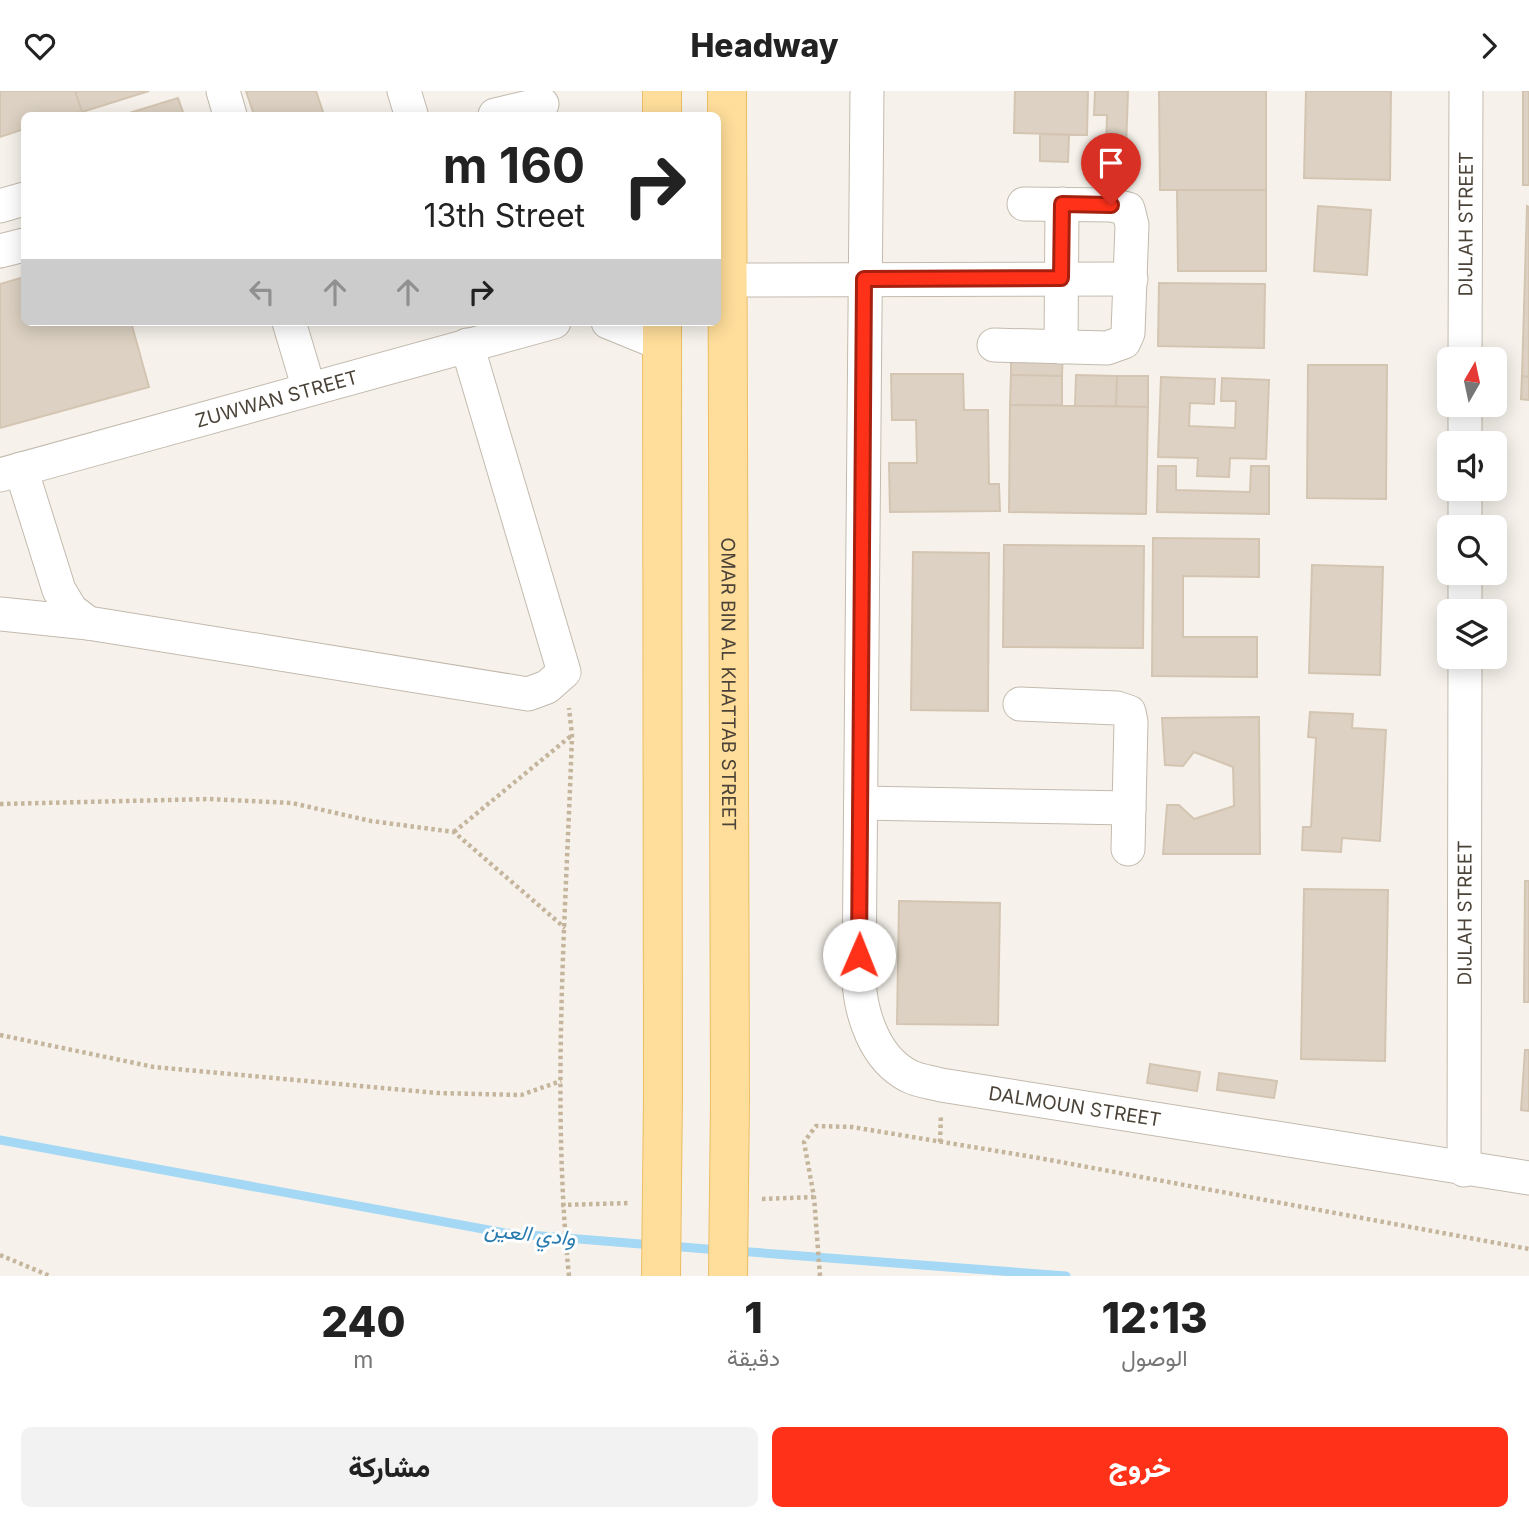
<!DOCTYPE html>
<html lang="ar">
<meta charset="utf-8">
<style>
:root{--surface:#fff;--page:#f2f2f2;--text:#222;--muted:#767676;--accent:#ff3119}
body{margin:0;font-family:Inter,Vazirmatn,sans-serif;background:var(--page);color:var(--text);direction:rtl;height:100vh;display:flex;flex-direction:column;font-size:26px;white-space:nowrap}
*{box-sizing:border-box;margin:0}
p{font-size:23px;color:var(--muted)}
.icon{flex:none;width:38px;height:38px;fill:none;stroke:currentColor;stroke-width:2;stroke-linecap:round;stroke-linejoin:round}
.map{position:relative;height:1185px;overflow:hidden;direction:ltr}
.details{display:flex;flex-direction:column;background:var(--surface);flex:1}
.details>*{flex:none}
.guide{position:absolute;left:21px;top:21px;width:700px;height:214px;border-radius:10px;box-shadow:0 4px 18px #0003;direction:rtl;background:#fff;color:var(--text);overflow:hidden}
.needle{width:46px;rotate:9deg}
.fabs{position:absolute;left:1437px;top:256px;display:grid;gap:14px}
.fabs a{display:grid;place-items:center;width:70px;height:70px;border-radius:10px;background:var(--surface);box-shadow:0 4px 18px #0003;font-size:35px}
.pin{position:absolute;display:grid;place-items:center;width:60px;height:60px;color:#fff;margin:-72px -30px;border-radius:50% 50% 50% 0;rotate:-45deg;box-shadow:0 0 7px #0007}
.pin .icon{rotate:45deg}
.me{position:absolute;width:77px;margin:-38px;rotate:1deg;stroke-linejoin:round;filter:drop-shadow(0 0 5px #0008)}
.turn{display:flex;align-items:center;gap:24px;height:147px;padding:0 21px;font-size:32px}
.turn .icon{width:91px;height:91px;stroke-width:2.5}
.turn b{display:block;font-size:49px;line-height:60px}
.lanes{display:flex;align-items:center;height:66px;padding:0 21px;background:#0003;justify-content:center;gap:35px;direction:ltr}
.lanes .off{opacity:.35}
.eta{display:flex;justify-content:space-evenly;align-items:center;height:119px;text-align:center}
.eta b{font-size:42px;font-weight:800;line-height:49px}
.action{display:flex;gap:14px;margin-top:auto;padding:14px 21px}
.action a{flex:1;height:80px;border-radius:10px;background:var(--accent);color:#fff;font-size:28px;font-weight:800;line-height:80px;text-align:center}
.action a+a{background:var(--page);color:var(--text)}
header{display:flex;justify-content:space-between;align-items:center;height:91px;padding:0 21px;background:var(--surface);font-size:32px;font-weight:800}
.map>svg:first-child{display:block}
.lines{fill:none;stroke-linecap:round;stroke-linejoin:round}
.stream{stroke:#a5d8f5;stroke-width:9}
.building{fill:#dcd1c2;stroke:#d4c5b2;stroke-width:2}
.minor-casing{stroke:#c3baad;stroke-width:35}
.major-casing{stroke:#ecbd64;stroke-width:40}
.path{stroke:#c5b59d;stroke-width:4.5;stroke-dasharray:3.5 3.5;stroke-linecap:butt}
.minor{stroke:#fff;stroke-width:33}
.major{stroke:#ffde9b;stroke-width:38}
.major-bridge-casing{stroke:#ecbd64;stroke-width:40;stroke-linecap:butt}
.major-bridge{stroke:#ffde9b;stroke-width:38}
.route-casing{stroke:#a62010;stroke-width:18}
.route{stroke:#ff3119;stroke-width:12}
.labels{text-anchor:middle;stroke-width:6;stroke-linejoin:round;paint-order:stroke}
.street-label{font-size:19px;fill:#4b4338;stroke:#fff}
.water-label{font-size:21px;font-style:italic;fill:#277bae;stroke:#fff}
</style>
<header><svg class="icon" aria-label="forward" viewBox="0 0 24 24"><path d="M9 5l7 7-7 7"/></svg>Headway<svg class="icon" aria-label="heart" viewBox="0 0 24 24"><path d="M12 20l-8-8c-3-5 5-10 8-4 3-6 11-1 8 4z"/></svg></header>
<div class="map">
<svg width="1529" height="1185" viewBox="0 0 1529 1185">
<rect width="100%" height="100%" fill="#f6f2eb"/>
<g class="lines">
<path class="stream" d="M0 1049 505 1142 653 1154
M670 1155 719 1159
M737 1160 1066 1185"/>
</g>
<path class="building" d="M0 0H75L82 21 70 24H24V38L0 46Z
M75 0H149L82 21Z
M246 0H316L324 24H254Z
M1015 0H1088L1087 44 1014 42Z
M1095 0H1128L1126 58H1106L1107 24H1094Z
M1159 0H1266V99H1160Z
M1306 0H1391L1390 89 1304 87Z
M1523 0H1529V94H1523Z
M178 7 184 24H123Z
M1040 43 1069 44 1068 71 1040 70Z
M1177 99H1266V180H1178Z
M1318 115 1371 119 1367 184 1314 180Z
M1527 115 1529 116V286L1522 285Z
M24 186V231H131L149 296 0 337V193Z
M1159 192 1265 193 1264 257 1158 255Z
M1011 256 1063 257 1062 285 1011 284Z
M1308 274H1387L1386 408 1307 407Z
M891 283H963L964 319H988L989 393H999L1000 420 890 421 889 372H917L916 329H892Z
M1011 284 1062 285V314H1010Z
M1076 284 1117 285 1116 315H1075Z
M1117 285H1148V316L1116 315Z
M1522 285 1529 286V309L1521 308Z
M1161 286 1215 288 1214 313 1190 312 1189 335 1235 337 1236 310H1221L1222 287 1269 289 1266 368 1230 367 1229 386 1197 385 1198 367 1158 366Z
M1010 314 1148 316 1146 423 1009 421Z
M1158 375H1176V399L1250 401 1251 375H1269V423L1157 421Z
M1153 447 1259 448V486L1183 485V546H1257V586L1152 585Z
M1004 454 1144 455 1143 557 1003 556Z
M913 461 989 462 988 620 911 619Z
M1312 474 1383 476 1380 584 1309 582Z
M1310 621 1353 623 1352 637 1386 639 1380 750 1342 747 1341 761 1302 759 1303 736H1311L1316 647 1308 646Z
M1259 626 1260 763H1163L1167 714H1179L1194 728 1234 715 1233 676 1194 661 1183 675 1165 674 1162 627Z
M1525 790H1529V911H1524Z
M1304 798 1388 799 1385 970 1301 968Z
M899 810 1000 812 998 934 897 933Z
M1525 959H1529V1020L1521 1019Z
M1150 973 1200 981 1197 1000 1147 992Z
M1219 982 1277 990 1274 1007 1217 999Z"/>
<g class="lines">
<defs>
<g id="minor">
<path d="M223 0 230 24"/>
<path d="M404 0 411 23"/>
<path id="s1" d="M867 0 859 890C861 924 875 968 909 985 918 990 931 991 941 994L1529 1087"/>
<path d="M495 24 542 13"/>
<path d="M0 115 24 108"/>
<path d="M0 160 24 154"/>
<path d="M726 189 1131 188"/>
<path d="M289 231 309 298"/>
<path d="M608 231 662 253"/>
<path d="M994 254 1107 257 1124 251 1128 242 1132 134 1128 118 1111 114 1024 113"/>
<path d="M1061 256 1062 113"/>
<path id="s2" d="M1465 268 1466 0"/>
<path d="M1465 352V313"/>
<path d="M21 378 59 499 71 519 88 532 528 603 547 596 564 581 467 254"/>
<path id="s3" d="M0 384 554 231"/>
<path d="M1465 436V397"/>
<path d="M1465 520V481"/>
<path d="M0 523 88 532"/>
<path d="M1020 613 1117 617 1129 621 1131 631 1128 758"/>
<path d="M861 712 1129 717"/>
<path id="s4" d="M1464 1079 1465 565"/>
</g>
<g id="major">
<path id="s5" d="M727 0 730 1010"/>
<path d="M662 24V0"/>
<path d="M662 231 663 1005"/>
</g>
</defs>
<use href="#minor" class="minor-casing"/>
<use href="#major" class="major-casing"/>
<path class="path" d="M0 713 209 708 292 712 371 730 454 741 565 837
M454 741 572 644
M0 944 154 976 437 1002 521 1004 561 990
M940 1051 941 1023
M762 1108 814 1106
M561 1114 630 1112
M0 1164 50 1185
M569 1185C551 1006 566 824 572 644L569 617
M820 1185 814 1106 804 1051 816 1035 852 1036 1039 1067 1529 1158"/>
<use href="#minor" class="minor"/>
<use href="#major" class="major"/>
<defs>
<path id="major-bridge" d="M661 1185 663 1005
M728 1185 730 1010"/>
</defs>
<use href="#major-bridge" class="major-bridge-casing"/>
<use href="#major-bridge" class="major-bridge"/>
</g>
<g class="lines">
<defs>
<path id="route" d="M859 864 864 188 1061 187 1062 113 1111 114"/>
</defs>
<use href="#route" class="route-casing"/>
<use href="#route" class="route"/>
</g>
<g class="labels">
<g class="street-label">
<text dy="7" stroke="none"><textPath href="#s2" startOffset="135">DIJLAH STREET</textPath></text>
<text dy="7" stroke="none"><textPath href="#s3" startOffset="287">ZUWWAN STREET</textPath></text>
<text dy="7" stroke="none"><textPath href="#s5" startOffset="593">OMAR BIN AL KHATTAB STREET</textPath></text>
<text dy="7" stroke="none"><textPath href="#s4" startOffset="257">DIJLAH STREET</textPath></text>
<text dy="7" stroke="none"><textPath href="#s1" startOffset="1171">DALMOUN STREET</textPath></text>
</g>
<g class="water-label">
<text transform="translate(530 1143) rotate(6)" y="7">وادي العين</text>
</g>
</g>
</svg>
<div class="fabs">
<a><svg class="needle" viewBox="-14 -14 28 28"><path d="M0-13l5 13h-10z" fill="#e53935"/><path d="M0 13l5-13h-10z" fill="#767676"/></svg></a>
<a><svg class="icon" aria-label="sound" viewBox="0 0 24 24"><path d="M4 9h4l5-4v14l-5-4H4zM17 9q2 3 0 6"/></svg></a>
<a><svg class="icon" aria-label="search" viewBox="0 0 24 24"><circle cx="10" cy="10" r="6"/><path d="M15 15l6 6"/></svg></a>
<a><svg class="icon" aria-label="layers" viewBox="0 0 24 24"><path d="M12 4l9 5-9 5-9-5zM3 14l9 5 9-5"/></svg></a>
</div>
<div class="pin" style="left:1111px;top:114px;background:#d93025"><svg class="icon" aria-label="arrive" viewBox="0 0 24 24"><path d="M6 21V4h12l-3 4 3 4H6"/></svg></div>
<svg class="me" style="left:859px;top:864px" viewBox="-20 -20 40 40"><circle r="19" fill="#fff"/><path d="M0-13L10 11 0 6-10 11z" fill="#ff3119"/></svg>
<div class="guide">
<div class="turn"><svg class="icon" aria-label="right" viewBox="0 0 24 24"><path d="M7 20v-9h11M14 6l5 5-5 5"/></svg><div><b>160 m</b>13th Street</div></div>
<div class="lanes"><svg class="icon off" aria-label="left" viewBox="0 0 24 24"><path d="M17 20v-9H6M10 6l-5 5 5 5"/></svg><svg class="icon off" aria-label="ahead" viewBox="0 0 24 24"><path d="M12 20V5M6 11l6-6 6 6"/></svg><svg class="icon off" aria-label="ahead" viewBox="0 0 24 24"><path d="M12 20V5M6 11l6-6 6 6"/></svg><svg class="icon" aria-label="right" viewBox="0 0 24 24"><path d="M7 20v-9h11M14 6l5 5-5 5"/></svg></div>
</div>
</div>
<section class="details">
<div class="eta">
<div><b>12:13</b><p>الوصول</p></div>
<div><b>1</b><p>دقيقة</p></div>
<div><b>240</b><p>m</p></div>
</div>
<div class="action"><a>خروج</a><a>مشاركة</a></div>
</section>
